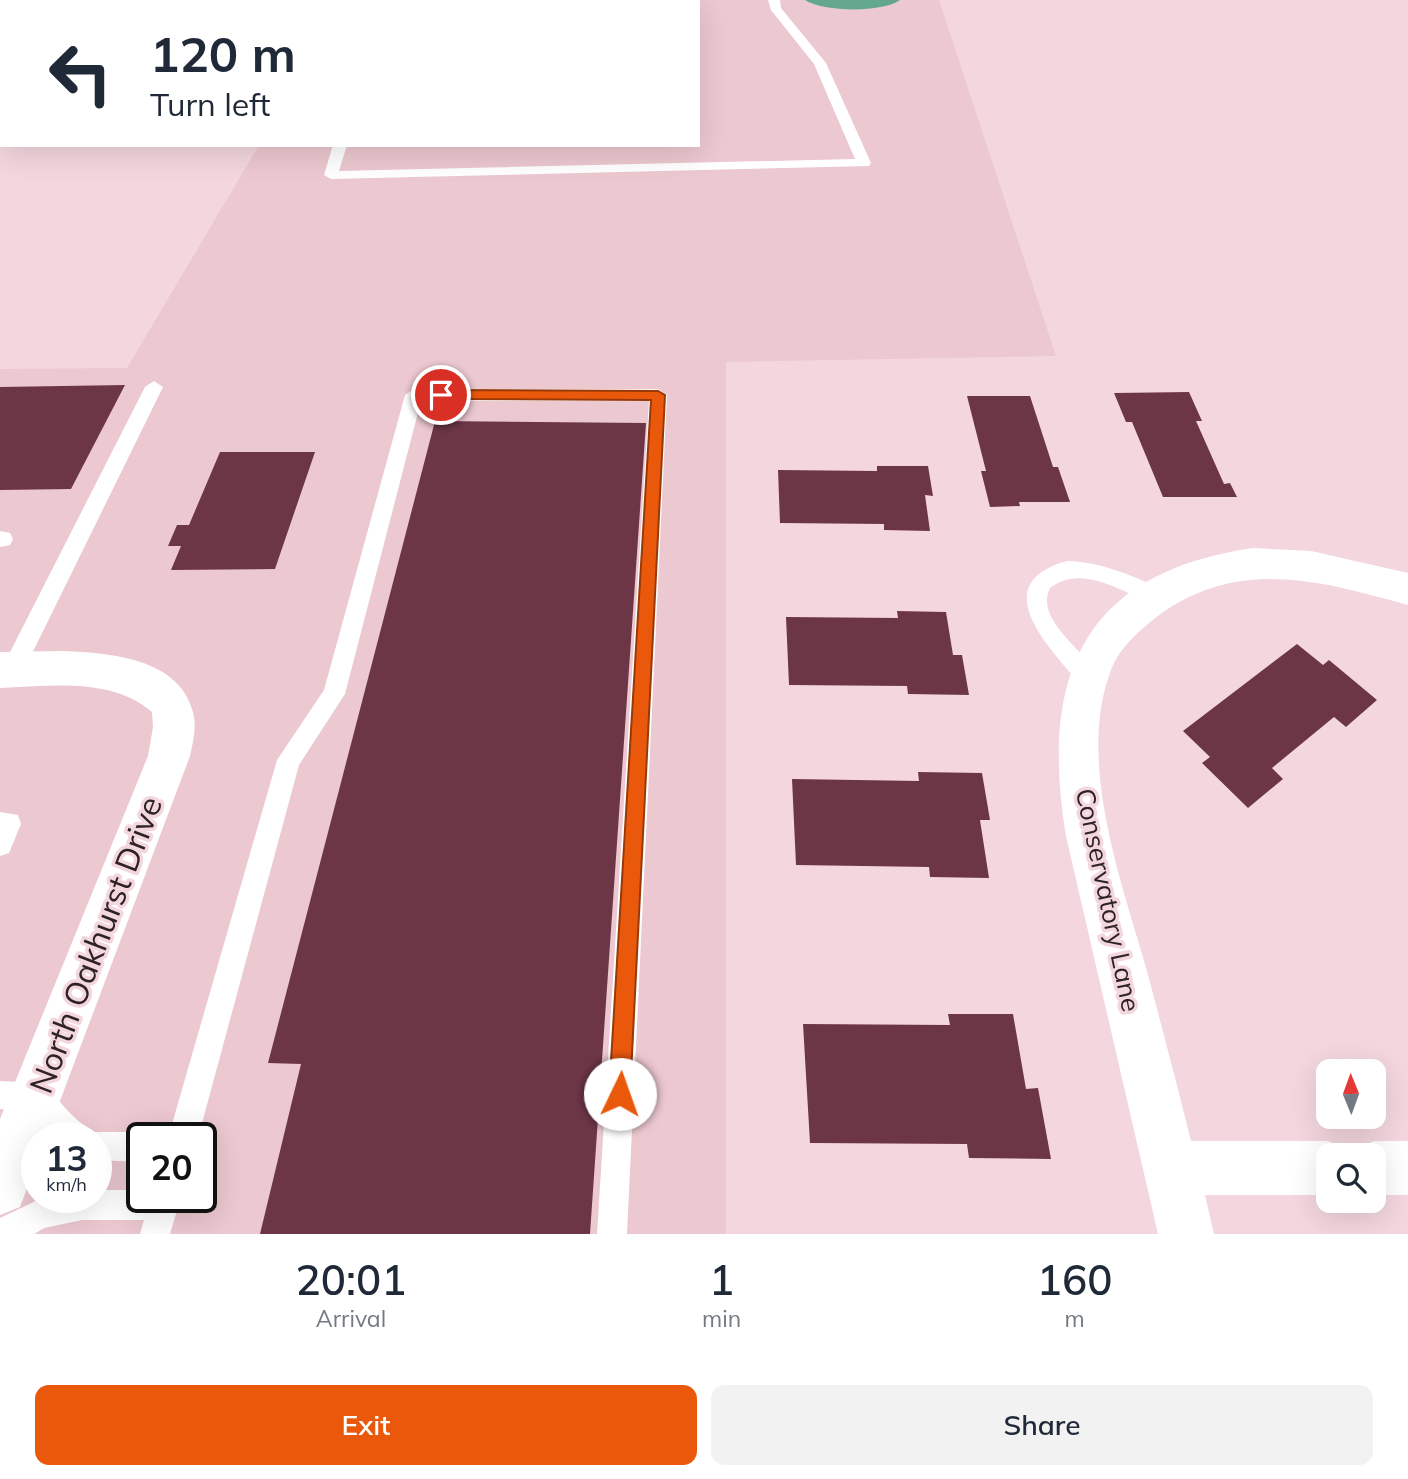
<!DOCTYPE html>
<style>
:root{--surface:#fff;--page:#f2f2f3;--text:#1f2937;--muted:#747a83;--accent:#ea580c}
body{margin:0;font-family:Mulish,sans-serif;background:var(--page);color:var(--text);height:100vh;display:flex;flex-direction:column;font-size:26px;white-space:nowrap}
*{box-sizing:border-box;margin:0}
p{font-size:23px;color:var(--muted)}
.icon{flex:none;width:38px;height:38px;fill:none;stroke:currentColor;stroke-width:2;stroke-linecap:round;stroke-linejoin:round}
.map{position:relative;height:1234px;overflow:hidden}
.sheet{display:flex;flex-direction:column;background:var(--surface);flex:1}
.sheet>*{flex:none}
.guide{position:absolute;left:0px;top:0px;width:700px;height:147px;box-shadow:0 7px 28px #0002;background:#fff;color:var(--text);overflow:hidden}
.needle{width:46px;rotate:359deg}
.fabs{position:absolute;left:1316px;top:1059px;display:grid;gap:14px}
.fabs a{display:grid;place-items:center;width:70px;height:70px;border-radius:14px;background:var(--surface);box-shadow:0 7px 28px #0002;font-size:35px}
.speed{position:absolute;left:21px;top:1122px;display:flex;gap:14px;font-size:35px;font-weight:700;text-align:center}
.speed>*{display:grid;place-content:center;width:91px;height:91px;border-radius:50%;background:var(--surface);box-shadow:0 7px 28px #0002;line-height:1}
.speed small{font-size:18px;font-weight:400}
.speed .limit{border:4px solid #111;border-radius:10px;background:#fff;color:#111}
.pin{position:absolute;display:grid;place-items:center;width:60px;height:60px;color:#fff;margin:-30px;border:4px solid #fff;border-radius:50%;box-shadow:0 2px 7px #0007}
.me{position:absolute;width:77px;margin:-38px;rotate:3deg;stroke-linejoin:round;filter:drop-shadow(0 0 5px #0008)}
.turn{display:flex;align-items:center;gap:24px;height:147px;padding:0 35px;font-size:32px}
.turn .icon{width:91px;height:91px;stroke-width:2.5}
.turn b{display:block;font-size:49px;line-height:60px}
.eta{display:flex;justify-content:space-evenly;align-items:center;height:119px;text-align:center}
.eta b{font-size:42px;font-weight:600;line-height:49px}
.button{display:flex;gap:14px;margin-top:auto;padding:14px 35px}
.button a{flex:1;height:80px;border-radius:14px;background:var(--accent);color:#fff;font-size:28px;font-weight:600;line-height:80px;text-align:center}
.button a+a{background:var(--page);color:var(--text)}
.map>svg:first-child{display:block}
.built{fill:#ecc8d0;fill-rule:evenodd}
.water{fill:#63a88d}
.building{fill:#6d3647}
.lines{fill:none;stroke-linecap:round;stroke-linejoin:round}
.lane{fill:#fff;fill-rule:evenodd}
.street{fill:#fff;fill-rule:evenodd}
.route{fill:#ea580c;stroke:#983908;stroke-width:2}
.labels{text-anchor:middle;stroke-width:7;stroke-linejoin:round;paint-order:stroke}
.street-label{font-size:26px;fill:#2d2325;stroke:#f4d7de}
.near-street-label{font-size:32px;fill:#2d2325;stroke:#f4d7de}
</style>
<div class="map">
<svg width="1408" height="1234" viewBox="0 0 1408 1234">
<rect width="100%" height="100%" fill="#f4d7de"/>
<path class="built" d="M345 0H939L1056 356 726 362V1234H0V369L127 368 259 145H698V2ZM37 1138H96V1197H37ZM142 1138H201V1197H142Z"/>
<path class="water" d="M805 0H900C882 13 823 12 805 0Z"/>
<path class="building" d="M125 385 71 489 0 490V387Z
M1189 392 1202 421H1196L1224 484 1230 483 1237 497H1163L1132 422H1126L1114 393Z
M967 396H1030L1053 467H1058L1070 502H1019L1020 506 990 507 981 471H986Z
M435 421 646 423 590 1234H260L301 1064 268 1063Z
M220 452H315L275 569 171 570 181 546H168L177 525H189Z
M877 466H928L933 496 925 495 930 531 884 530V524L780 523 778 470 877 471Z
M897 611 946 612 953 655H962L969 695 908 694 907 686 789 685 786 617 898 618Z
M1297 644 1323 665 1329 660 1377 700 1346 727 1334 717 1272 768 1283 779 1248 808 1202 763 1210 757 1183 731Z
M918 772 982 773 990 820H980L989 878 930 877 929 867 796 865 792 779 919 781Z
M948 1014H1013L1026 1089 1038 1088 1051 1159 969 1158 967 1144 810 1143 803 1024 950 1025Z"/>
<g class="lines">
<path class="lane" d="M384 0H396L384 2Z
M768 0H780L781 8 826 63 871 163 869 166 331 179 324 175 333 145H347L339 171 855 159 814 64 771 10Z
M154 381 163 387 21 676 13 679 5 676 2 669 5 662 145 387Z
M414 389H658L667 395 627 1234H597L649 401H421L345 694 299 765 198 1138H168L277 760 324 690 405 395Z
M0 531 10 533 13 539 10 545 0 547Z
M1067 561C1101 562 1131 575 1161 589L1164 595 1161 601 1154 604C1122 592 1082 563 1050 588 1034 621 1087 651 1099 677L1096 684 1088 687 1080 684C1049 647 985 584 1067 561Z
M0 812 18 815 21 824 9 853 0 856Z
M0 1081C13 1082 32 1081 44 1088 61 1099 69 1117 89 1128L91 1132H142L152 1137 142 1138V1162L96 1160V1138H51L28 1113 0 1109Z
M96 1190H142V1197H181L170 1234H140L144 1220H82L44 1228 34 1234H0V1218L40 1199 96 1197Z"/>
<path class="street" d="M1253 548 1311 551 1408 573V605C1320 581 1240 557 1159 615 1141 629 1119 648 1111 670 1076 761 1122 883 1147 971 1162 1028 1177 1084 1191 1141H1328L1347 1149 1350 1155H1328V1195H1205L1214 1234H1158L1066 836C1040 677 1081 573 1253 548Z
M64 651C110 653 179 658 193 712 197 727 193 742 190 756L46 1138H37C37 1165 30 1181 20 1207L0 1215V1119L148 756 153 727 152 712C112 677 49 686 0 688V652Z
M1374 1141H1408V1195H1374V1155H1352L1355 1149Z"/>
</g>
<path class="route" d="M441 390 658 391 665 395 630 1094 627 1102 620 1105 612 1102 609 1094 651 400 441 399 435 395Z"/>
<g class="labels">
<g class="street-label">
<text transform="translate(1108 900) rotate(78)" y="9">Conservatory Lane</text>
</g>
<g class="near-street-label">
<text transform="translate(96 945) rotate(-69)" y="11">North Oakhurst Drive</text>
</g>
</g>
</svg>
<div class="fabs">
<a><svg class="needle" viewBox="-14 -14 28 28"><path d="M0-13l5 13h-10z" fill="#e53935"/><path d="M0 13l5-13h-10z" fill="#747a83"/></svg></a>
<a><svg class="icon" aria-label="search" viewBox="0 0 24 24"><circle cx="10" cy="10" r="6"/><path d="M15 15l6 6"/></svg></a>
</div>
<div class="speed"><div>13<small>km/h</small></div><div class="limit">20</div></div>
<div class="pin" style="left:441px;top:395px;background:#d93025"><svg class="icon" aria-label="arrive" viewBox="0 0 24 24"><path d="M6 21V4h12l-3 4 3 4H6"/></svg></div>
<svg class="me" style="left:620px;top:1094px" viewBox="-20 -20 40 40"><circle r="19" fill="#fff"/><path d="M0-13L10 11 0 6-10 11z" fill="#ea580c"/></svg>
<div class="guide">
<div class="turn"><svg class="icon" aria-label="left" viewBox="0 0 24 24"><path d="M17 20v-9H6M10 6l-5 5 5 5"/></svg><div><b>120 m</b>Turn left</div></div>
</div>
</div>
<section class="sheet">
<div class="eta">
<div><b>20:01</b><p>Arrival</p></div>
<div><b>1</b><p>min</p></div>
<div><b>160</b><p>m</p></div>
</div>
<div class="button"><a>Exit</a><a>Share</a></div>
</section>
